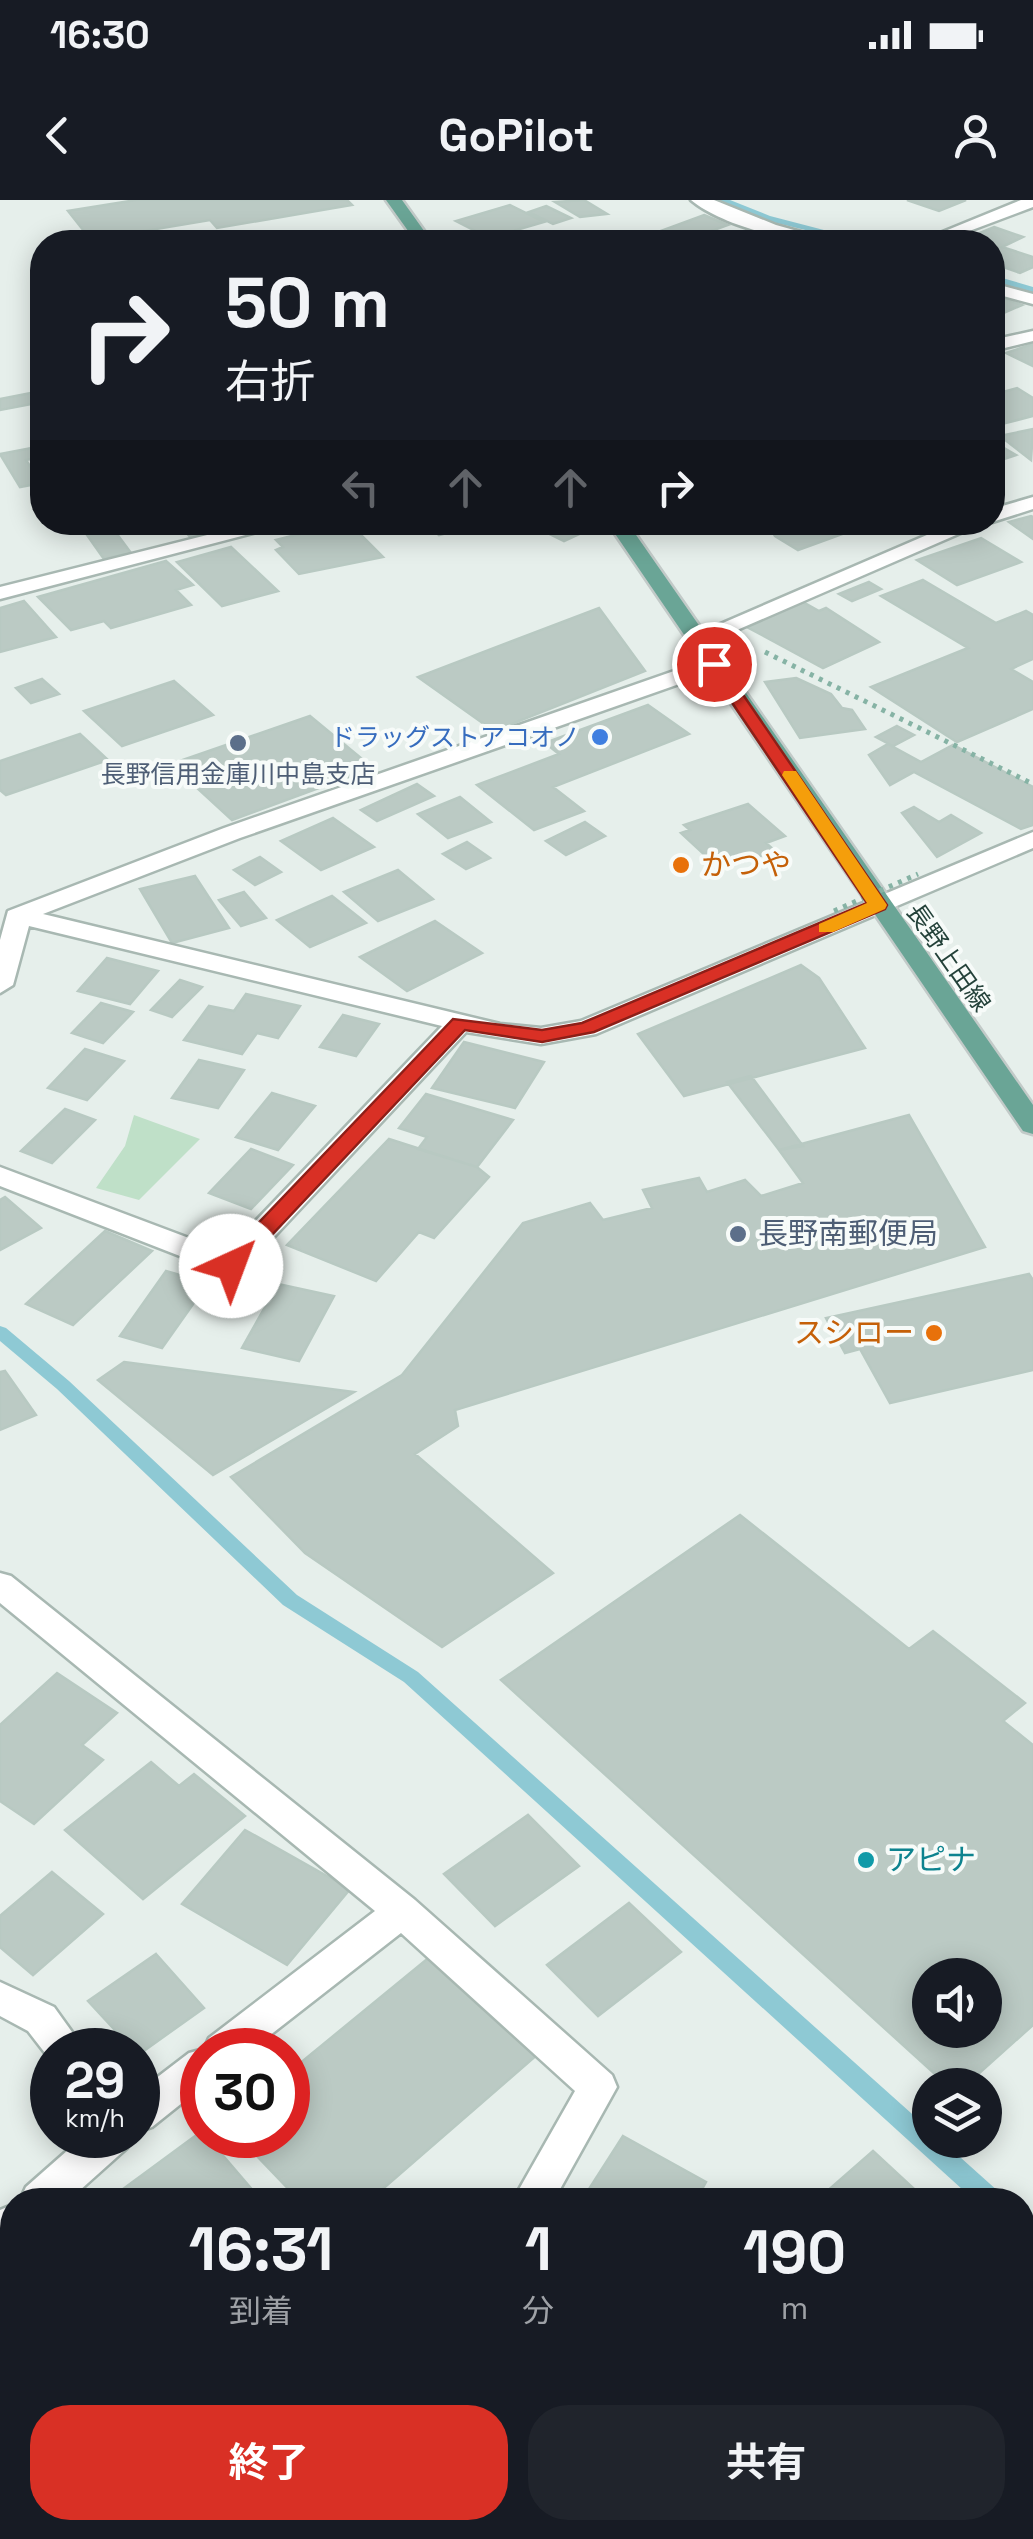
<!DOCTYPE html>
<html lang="ja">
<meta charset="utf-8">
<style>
:root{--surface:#171b24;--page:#20242c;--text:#f1f3f6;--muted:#9ea1a6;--accent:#d93025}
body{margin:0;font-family:"Space Grotesk","Noto Sans JP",sans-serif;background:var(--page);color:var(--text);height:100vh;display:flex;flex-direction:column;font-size:38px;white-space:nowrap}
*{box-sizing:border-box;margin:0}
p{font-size:32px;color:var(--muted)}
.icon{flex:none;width:55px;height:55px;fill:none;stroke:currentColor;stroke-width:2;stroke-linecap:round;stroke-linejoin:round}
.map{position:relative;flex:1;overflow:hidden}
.details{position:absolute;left:0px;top:1988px;width:1035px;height:352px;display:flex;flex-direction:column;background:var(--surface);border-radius:40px 40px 0 0;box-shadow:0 5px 25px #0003}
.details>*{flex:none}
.banner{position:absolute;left:30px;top:30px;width:975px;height:305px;border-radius:40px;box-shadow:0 5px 25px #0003;background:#171b24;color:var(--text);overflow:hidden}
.controls{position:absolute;left:912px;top:1758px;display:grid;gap:20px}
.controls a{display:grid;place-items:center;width:90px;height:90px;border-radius:50%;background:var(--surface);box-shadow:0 5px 25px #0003;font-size:50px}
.speed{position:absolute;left:30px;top:1828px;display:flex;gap:20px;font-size:50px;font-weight:700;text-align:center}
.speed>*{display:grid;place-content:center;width:130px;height:130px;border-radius:50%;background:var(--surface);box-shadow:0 5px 25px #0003;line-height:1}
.speed small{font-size:25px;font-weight:400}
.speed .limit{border:15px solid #d22;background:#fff;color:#111}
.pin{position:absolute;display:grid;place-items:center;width:85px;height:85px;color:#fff;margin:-42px;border:5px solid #fff;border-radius:50%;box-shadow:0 2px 10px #0007}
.me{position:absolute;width:110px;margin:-55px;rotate:43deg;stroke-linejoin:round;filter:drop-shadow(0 0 8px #0008)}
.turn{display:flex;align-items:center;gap:35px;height:210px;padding:0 30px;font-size:45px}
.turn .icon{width:130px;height:130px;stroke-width:2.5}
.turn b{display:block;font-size:70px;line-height:85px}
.lanes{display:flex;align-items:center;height:95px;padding:0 30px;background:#0003;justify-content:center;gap:50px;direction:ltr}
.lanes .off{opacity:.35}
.eta{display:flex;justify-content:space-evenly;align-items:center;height:170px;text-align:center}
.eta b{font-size:60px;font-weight:700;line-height:70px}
.cta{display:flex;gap:20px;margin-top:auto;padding:20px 30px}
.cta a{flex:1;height:115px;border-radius:40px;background:var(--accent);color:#fff;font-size:40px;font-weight:700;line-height:115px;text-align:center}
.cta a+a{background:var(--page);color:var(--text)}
.status{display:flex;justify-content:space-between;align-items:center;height:70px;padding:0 50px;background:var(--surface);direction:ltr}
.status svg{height:28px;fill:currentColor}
header{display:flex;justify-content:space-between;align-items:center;height:130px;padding:0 30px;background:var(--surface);font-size:45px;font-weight:700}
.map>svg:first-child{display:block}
.green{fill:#bfe0c8}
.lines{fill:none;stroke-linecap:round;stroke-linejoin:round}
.stream{fill:#8ec9d4;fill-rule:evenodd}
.building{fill:#bbcac4;stroke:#b8c9c2;stroke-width:2.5;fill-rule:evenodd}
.minor-casing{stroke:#a8b8b2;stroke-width:5}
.primary-casing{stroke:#c2cac8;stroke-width:5}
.path{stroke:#86b3a5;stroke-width:5;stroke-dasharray:4 6;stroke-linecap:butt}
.minor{fill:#fff;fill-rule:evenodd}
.primary{fill:#6aa596;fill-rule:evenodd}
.path-bridge{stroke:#86b3a5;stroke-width:5;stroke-dasharray:4 6;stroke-linecap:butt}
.route{fill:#d93025;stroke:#8d1f18;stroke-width:2.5}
.slow{fill:#f59e0b}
.shop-dot{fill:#3f7fe0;stroke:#f7fbf9;stroke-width:4}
.service-dot{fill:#5c6f8a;stroke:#f7fbf9;stroke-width:4}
.food-dot{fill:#e8710a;stroke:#f7fbf9;stroke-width:4}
.culture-dot{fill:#0f9aa8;stroke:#f7fbf9;stroke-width:4}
.labels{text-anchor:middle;stroke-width:8;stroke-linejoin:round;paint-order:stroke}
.far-shop-label{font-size:25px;fill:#366cbe;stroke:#f7fbf9;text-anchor:end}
.far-service-label{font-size:25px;fill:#4e5e75;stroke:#f7fbf9}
.far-street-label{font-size:25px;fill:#24423a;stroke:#f7fbf9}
.food-label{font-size:30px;fill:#c56008;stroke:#f7fbf9;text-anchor:start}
.service-label{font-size:30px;fill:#4e5e75;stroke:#f7fbf9;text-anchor:start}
.culture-label{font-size:30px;fill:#0d838f;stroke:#f7fbf9;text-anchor:start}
</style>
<div class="status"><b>16:30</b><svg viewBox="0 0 49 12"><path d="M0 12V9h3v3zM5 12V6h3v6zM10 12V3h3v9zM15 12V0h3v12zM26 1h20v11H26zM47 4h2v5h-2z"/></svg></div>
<header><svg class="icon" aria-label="back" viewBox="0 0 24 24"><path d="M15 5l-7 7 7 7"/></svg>GoPilot<svg class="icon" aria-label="person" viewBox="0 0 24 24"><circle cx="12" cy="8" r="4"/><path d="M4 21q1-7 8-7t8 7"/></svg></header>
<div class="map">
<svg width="1033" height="2339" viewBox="0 0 1033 2339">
<rect width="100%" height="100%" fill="#e6efeb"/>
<path class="green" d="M134 915 200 939 139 1000 96 988 125 946Z"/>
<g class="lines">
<path class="stream" d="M717 0H730L770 16 870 42H855L764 20Z
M992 75 1033 87V93L992 81Z
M0 1126 6 1128 69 1181 297 1395 418 1472 930 1930V1940H941L999 1992 1003 2000H974L404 1482 283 1405 57 1189 0 1141Z
M1022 2018 1033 2023V2049L1022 2044Z"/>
</g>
<path class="building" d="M136 0H347L352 5 217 28 210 20 91 40 68 11Z
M584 0 607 14 580 17 555 2Z
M907 0H966L939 11Z
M510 5 544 22 489 38 456 21Z
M546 6 571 18 553 24 529 12Z
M704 15 728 25 681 42H631Z
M994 27 1023 37 1002 47 1033 57V67L1020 73 992 63V42H958Z
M762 33 782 42H729Z
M992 94 1022 105 992 118Z
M1033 144V166L1006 153Z
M1017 188 1033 198V216L998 225 992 222V195Z
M41 191 42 202 0 210V199Z
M1033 229 1031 260 1000 236Z
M992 241 1016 255 992 263Z
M42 246V257L26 260 41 283 20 287 0 254Z
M1031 316 1033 317V339L1009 322Z
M108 322 131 353 104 359 80 325Z
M205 322H265L193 340 182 328Z
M348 322 383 357 299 374 276 350 283 347 276 340Z
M424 322H468L472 326 439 335Z
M525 322H569L586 331 564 341Z
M689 322H739L696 331Z
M767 322H875L798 350 775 336Z
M981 338 1021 362 957 385 917 360Z
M231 347 278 391 222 406 177 362Z
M166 361 193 385 176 390 191 405 111 428 104 421 71 430 38 397Z
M923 380 996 423 1026 411 1033 415V459L1011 469 1033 482V509L957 542 871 487 968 448 881 396Z
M869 382 881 389 852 401 839 394Z
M24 401 56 437 0 452V408Z
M803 402 819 411 826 408 879 442 823 468 747 427Z
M599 408 645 471 494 531 418 477Z
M796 478 831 494 842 508 852 510 865 529 800 538 765 482Z
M42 479 59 494 31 503 16 488Z
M174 481 213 515 122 546 84 511Z
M648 505 689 534 553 587 584 611 534 630 477 585 559 554 545 543Z
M310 516 373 568 232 620 171 564Z
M897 526 914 535 893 546 876 537Z
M80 534 108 560 6 595 0 590V561Z
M888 544 921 562 953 545 1033 587V625L1021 629 914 572 890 585 869 555Z
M417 584 434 596 377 621 361 610Z
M460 597 491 622 448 638 418 614Z
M748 604 785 636 766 643 775 651 720 669 681 633 690 630 684 625Z
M914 607 939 622 951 615 981 633 937 657 902 613Z
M333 618 374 647 321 670 281 641Z
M585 622 605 636 566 655 546 641Z
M467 642 490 658 466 669 443 654Z
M260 657 281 672 255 685 234 670Z
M398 670 433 699 378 721 344 692Z
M195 676 229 728 172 743 140 689Z
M244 692 266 718 241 726 219 700Z
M332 696 366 723 310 747 277 720Z
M435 721 482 753 407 791 360 757Z
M107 758 158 771 130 804 78 791Z
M801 765 819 778 865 848 684 896 638 834Z
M180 780 202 787 172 817 151 810Z
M246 794 300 806 278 838 257 833 242 854 184 840 209 806 234 811Z
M101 803 133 812 103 843 72 833Z
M343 815 379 824 356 856 320 847Z
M464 842 544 862 515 908 432 888Z
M85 849 124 861 87 900 48 888Z
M199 860 244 870 218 908 172 898Z
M751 876 803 946 779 950 727 882Z
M272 893 315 906 278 950 236 937Z
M426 894 513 920 477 967 418 949 427 937 399 928Z
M65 909 95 920 52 963 21 951Z
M909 915 985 1047 455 1210 458 1226 415 1254 553 1373 442 1447 305 1353 231 1277 402 1175 523 1023 590 1003 603 1020 652 1008 643 990 699 978 707 992 745 980 761 996 803 983 779 950Z
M389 939 477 967 489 977 434 1038 419 1032 376 1081 287 1045Z
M251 949 293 965 251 1009 209 993Z
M5 997 41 1028 0 1050V1000Z
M105 1031 152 1051 73 1125 26 1104Z
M166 1071 208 1083 162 1148 120 1136Z
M1029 1074 1033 1080V1170L890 1203 860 1149 845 1153 826 1118Z
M278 1084 334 1096 299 1161 242 1148Z
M124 1162 354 1192 213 1275 98 1180Z
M5 1171 36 1215 0 1230V1172Z
M740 1315 909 1449 933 1431 1025 1503 1003 1521 1033 1545V1825L966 1885H947L501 1480ZM930 1775H985V1830H930Z
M57 1473 117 1513 82 1545 103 1560 34 1624 0 1601V1525Z
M151 1562 179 1586 194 1574 245 1616 143 1699 65 1630Z
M528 1615 579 1666 495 1726 444 1674Z
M245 1630 350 1689 287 1765 182 1704Z
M52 1672 103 1714 33 1775 0 1747V1716Z
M629 1703 681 1752 598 1816 547 1765Z
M156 1754 204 1808 138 1855 88 1801Z
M431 1756 538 1854 370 2000H299L237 1935H288V1873Z
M202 1931 261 2000H125L119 1992Z
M623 1936 706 1982 696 2000H582Z
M873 1951 926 2000H817Z
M1022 2093 1033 2104V2214L1022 2224Z
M1033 2287V2339H984L995 2328H1022V2298Z
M127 2328H160L145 2339H135Z
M373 2328H531L519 2339H383Z
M648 2328H666L677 2339H637Z
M853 2328H915L903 2339H864Z"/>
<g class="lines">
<defs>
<path id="minor" d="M691 0H714L776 25 837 42C797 45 722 26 691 0Z
M1021 0H1033V7L940 42H918Z
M992 83 1033 94V104L992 93Z
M1033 131V141L992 151V140Z
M1033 297V309L992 322V309Z
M259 322H295L0 399V387Z
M957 322H986L707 443 699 444 688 438Z
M714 457 722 459V469L240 638 43 714 500 824 541 828 581 821 1033 632V648L596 834 541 844 466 832 241 1072H221L0 986V967L226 1052 442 826 29 726 13 785 0 793V740L8 711 224 628Z
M0 1373 11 1376 415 1700 612 1875 617 1887 554 2000H513L575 1891 401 1733 251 1850H202V1887L152 1927 138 1932V1892L189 1853 204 1849 209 1838 375 1711 0 1403Z
M0 1782 54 1807 85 1850H52V1862L28 1831 0 1816Z
M85 1935H132L127 1948 69 2000H20L26 1987Z
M12 2005V2049L0 2054V2010Z
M0 2147 12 2152V2222L0 2217Z
M21 2328H65L69 2339H25Z
M205 2328H258L253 2339H200Z"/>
<path id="primary" d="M386 0H402L432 42H416Z
M607 322H627L1033 905V934L1023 931Z"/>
</defs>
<use href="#minor" class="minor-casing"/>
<use href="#primary" class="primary-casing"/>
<path class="path" d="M765 452 1033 584"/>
<use href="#minor" class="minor"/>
<use href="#primary" class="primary"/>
<path class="path-bridge" d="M834 711 918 674"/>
</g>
<path class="route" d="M714 459 720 461 887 705 885 709 594 832 542 842 465 830 238 1071H223V1060L453 819 542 830 582 823 867 703 706 464Z"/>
<path class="slow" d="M784 571H796L887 705 885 709 833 732H819V724L867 703 782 575Z"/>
<circle class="shop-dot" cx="600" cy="537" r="10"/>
<g class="service-dot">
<circle cx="238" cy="543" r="10"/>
<circle cx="738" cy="1034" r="10"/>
</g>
<g class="food-dot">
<circle cx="681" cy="665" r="10"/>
<circle cx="934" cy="1133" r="10"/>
</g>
<circle class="culture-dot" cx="866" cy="1660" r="10"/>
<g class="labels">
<g class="far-shop-label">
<text x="580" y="546">ドラッグストアコオノ</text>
</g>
<g class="far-service-label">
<text x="238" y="583">長野信用金庫川中島支店</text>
</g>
<g class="far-street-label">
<text transform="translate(949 757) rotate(55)" y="9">長野上田線</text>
</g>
<g class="food-label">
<text x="701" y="675">かつや</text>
<text x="914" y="1143" text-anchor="end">スシロー</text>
</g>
<g class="service-label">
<text x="758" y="1044">長野南郵便局</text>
</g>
<g class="culture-label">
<text x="886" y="1670">アピナ</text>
</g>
</g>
</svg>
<div class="controls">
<a><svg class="icon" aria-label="sound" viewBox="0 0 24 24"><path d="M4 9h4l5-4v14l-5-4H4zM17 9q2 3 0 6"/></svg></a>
<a><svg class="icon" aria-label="layers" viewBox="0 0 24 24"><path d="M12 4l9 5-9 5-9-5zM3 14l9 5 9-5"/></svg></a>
</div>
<div class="speed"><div>29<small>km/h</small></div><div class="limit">30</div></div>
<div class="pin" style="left:714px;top:464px;background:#d93025"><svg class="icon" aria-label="arrive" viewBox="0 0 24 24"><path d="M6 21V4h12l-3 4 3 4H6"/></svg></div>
<svg class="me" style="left:231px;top:1066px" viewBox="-20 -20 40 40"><circle r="19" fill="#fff"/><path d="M0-13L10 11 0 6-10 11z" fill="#d93025"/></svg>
<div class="banner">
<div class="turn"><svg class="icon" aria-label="right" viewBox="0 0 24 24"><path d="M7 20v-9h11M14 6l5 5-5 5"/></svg><div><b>50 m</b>右折</div></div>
<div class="lanes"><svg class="icon off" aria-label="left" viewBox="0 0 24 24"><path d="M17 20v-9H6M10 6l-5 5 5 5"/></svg><svg class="icon off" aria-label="ahead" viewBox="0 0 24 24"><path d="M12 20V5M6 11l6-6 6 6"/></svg><svg class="icon off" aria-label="ahead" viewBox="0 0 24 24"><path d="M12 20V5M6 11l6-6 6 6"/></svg><svg class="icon" aria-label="right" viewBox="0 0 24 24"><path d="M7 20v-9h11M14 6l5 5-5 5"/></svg></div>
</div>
<section class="details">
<div class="eta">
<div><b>16:31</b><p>到着</p></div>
<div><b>1</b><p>分</p></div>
<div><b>190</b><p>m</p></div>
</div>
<div class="cta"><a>終了</a><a>共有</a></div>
</section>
</div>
